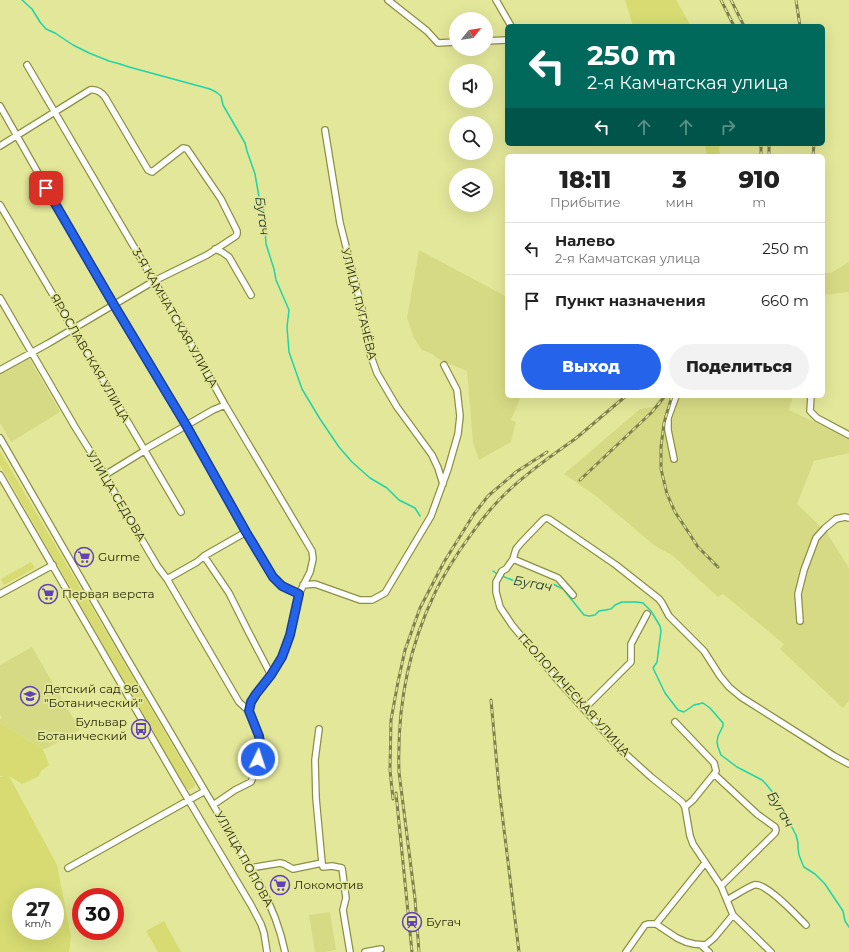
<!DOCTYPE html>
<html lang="ru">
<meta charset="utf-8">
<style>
:root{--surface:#fff;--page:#f2f2f2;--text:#222;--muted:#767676;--line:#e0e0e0;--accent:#2563eb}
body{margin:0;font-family:Montserrat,sans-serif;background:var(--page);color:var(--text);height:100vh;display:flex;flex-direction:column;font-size:15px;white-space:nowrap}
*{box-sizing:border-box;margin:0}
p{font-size:13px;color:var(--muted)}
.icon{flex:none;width:22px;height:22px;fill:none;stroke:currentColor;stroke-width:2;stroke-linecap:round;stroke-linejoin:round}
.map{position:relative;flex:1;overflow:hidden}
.drawer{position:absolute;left:505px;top:154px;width:320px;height:244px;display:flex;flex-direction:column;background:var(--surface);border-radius:6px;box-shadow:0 4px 16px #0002}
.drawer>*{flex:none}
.top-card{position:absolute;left:505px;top:24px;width:320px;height:122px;border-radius:6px;box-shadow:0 4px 16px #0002;background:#00695c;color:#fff;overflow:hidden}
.needle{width:26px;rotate:60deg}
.fabs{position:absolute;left:449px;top:12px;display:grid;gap:8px}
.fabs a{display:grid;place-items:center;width:44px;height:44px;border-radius:50%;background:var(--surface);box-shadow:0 4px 16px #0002;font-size:20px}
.speed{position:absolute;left:12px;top:888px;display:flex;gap:8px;font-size:20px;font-weight:700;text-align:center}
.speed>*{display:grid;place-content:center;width:52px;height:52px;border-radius:50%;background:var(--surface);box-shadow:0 4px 16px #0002;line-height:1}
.speed small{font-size:10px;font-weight:400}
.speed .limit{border:6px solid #d22;background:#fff;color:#111}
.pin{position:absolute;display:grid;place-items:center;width:34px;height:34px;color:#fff;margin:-17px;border-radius:8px;box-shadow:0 2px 6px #0006}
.me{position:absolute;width:44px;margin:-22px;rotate:4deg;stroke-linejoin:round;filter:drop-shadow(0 0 3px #0008)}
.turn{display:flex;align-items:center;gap:14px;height:84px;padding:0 16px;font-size:18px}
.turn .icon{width:52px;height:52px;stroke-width:2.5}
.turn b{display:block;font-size:28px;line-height:34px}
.lanes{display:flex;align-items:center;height:38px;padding:0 16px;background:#0003;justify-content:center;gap:20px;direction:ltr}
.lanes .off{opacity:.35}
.eta{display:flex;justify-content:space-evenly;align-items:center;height:68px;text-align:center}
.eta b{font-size:24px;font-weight:800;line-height:28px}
.cta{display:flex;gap:8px;margin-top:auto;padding:8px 16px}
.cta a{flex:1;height:46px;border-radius:24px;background:var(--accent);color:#fff;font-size:16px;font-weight:800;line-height:46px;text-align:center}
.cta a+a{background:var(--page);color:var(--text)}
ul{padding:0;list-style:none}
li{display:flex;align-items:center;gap:12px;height:52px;padding:0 16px;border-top:1px solid var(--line)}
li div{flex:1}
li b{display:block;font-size:15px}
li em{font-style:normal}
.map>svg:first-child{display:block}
.built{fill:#d7da84}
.green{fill:#d7db72;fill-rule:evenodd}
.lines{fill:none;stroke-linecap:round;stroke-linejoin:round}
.stream{stroke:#1dd5a9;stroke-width:1.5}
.minor-casing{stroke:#8d9044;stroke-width:8}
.minor{stroke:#fff;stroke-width:5.5}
.rail-casing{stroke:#7e814c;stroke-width:3}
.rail{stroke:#e3e799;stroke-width:1.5;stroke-dasharray:4.5;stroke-linecap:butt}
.route-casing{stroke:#184099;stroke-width:10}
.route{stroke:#2563eb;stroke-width:7}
.labels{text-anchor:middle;stroke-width:3.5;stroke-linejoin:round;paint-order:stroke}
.street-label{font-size:12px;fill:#292a0a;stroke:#e3e799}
.poi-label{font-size:12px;fill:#292a0a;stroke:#e3e799;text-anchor:start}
.water-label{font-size:13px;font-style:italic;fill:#1a332b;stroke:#e3e799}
</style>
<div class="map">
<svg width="849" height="952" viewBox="0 0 849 952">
<rect width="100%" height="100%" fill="#e3e799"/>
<path class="built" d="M419 250 507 297V396H521L511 420 516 422 511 442 479 460 473 443 467 371 445 362 437 358 432 354 422 350 414 338 407 318Z
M849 262V292L823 295V273H831Z
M29 358 60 412 11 442 0 423V374Z
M662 396H793L789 410 849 438V453L814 461 797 504 827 533 849 568V701L843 708 780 649 784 644 723 594 718 597 672 555 655 546 596 496 564 474 640 409 653 407Z
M32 647 80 730 47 748 43 749 0 723V719L2 718 0 714V665Z
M330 912 336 950 325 952H315L309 915Z"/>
<path class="green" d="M625 0H676L691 26H633Z
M705 144H719L720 156H707Z
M0 451 194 782 195 785 194 787 189 790 185 787 0 465Z
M31 562 35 568 4 585 1 579Z
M0 723 43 749 49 765 41 771 39 776 22 784 9 776 57 865 71 937 69 952H0V777L5 776H0ZM21 897H55V931H21Z
M164 921 181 952H158L146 931Z"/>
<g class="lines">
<path class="stream" d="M22 0 32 9 40 22 46 29 55 33 73 45 89 53 109 61 120 64 129 67 210 89 216 92 221 96 223 105 245 143 247 151 255 174 259 197 264 211 266 244 274 269 276 280 289 310 287 327 289 352 302 389 320 419 339 447 352 462 370 478 387 488 399 500 415 508 420 516
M493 571 497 574
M502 576 512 580 522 583 553 584 563 589 584 615 589 616 595 615 599 611 611 609 615 605 622 602H637L643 603 651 611 660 626 661 631 657 662 653 668 665 693 678 710 684 712 694 705 703 703 710 708 723 723V726L718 736 717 742 718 747 721 755 737 767 762 780 766 784 774 794 796 835 798 843V848L799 855 803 865 804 867 815 874 825 884 843 911 845 921 849 927"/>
<defs>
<path id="minor" d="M388 0 427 31 438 43 456 42
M496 0 511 26
M486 41 507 40
M27 65 154 281 184 331 225 405 312 551 313 559 310 572 299 594 290 635 282 657 271 675 256 694 251 702 249 711 259 736 260 743 255 772 251 782 235 790 213 805
M0 106 113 305 186 425 246 532 273 577C281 586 288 589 299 594
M325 130 340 223 364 317 369 351 377 373 397 407 432 455 438 468 443 484
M0 146 90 90C97 89 101 92 105 97L148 170 152 172 183 148 187 149 221 199 237 231V234L236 236 207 255 154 281 49 343 0 370
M0 205 181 512
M215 249 222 252 229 257 251 295
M0 298 75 427 105 475 123 508 158 567 167 579 239 702 249 711
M811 396 810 411 817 418 849 435
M0 438 125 655 259 883C271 905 280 927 285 952
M674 459 668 430V418L676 396
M0 475 179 784 251 905 261 924 264 933 267 952
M105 475 144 451 147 448 213 410 225 405
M204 556 229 593 248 631 271 675
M513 559 558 578 573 595
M167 579 197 562 204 556 246 532
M303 585 315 584 360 600H372L385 593 431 516 448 469 458 434 460 416 457 390 444 365
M0 594 53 565
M800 621 798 594 804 570 816 538 825 528 836 519 845 517 849 518
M584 709 631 662V644L647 614
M675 722 714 763 716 771 714 774 757 814 775 827 776 830 775 833 721 886
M319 729 315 760 316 798 322 863 323 867 332 866 342 868 346 898 343 910 350 952
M685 807 693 800 714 774
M68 868 205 791
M250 868 280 863 284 864 293 869 322 863
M727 900C734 896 748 887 754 885 766 882 797 916 806 925
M656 924 705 863
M701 945 709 952
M365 952 381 949
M626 952 645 925 648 924H656L677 938 686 942 694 944 705 945 708 943 714 938 733 915
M771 952 733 915 721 886 693 844 690 836 685 807 682 802 651 777 620 749 555 677 512 625 500 607 496 592V582L502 571 506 569 513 559 516 549 521 543 543 520 546 518 549 519 616 565 659 599 662 603 669 616 704 651 720 676 729 687 741 697 834 756 849 764"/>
</defs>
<use href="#minor" class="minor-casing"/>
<use href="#minor" class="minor"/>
<defs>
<path id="rail" d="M721 0 734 26
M731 0 744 26
M796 0 800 26
M761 156V144
M769 156V144
M813 156 814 144
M672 396 664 423 661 447V469L667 494 675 512 687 530 698 547 718 567
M580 480 652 412 665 396
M491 700 499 788 519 952
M396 793 412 952
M393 799 390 770 391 720 398 682 405 650 420 608 444 562 474 514 488 496 516 472 547 452
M419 952 415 899 399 772C397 711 408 649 434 595 441 579 451 564 460 550 474 530 488 510 506 493 527 473 551 456 575 439 592 425 609 410 626 396"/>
</defs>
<use href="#rail" class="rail-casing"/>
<use href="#rail" class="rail"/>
</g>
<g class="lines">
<defs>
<path id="route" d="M46 188 114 305 186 425 246 532 273 577 282 586 299 594 290 635 282 657 271 675 256 694 251 702 249 711 259 736 260 743 258 759"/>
</defs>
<use href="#route" class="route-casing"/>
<use href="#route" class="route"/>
</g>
<defs>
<symbol id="supermarket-ring" viewBox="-11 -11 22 22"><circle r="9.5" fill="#e3e799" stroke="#6140b8" stroke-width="1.5"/><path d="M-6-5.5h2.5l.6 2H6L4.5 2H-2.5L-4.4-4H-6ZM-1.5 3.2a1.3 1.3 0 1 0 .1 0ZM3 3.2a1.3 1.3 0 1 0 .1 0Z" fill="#6140b8"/></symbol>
<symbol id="school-ring" viewBox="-11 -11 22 22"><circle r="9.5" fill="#e3e799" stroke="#6140b8" stroke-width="1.5"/><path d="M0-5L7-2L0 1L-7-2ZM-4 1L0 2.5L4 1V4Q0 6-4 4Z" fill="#6140b8"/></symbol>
<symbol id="bus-ring" viewBox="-11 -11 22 22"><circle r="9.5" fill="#e3e799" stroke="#6140b8" stroke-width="1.5"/><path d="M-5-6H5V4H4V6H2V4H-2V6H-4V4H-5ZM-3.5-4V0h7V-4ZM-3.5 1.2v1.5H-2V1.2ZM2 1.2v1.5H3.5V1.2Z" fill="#6140b8"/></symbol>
<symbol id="station-ring" viewBox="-11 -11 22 22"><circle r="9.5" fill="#e3e799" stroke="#6140b8" stroke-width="1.5"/><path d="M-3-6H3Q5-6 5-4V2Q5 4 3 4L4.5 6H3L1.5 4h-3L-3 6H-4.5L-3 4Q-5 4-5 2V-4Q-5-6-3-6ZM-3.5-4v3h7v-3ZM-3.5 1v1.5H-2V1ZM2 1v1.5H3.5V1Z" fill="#6140b8"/></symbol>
</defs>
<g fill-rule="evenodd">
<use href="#supermarket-ring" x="73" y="546" width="22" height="22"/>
<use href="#supermarket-ring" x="37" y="583" width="22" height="22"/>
<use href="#school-ring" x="19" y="685" width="22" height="22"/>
<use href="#bus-ring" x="130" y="718" width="22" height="22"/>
<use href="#supermarket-ring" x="269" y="874" width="22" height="22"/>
<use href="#station-ring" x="401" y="911" width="22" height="22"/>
</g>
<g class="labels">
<g class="street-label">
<text transform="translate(359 304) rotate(76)" y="4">УЛИЦА ПУГАЧЁВА</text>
<text transform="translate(175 318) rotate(60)" y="4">3-Я КАМЧАТСКАЯ УЛИЦА</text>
<text transform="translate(90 358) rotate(60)" y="4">ЯРОСЛАВСКАЯ УЛИЦА</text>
<text transform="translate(116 496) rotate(59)" y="4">УЛИЦА СЕДОВА</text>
<text transform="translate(574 695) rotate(48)" y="4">ГЕОЛОГИЧЕСКАЯ УЛИЦА</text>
<text transform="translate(244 859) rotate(61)" y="4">УЛИЦА ПОПОВА</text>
</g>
<g class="poi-label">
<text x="98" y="561">Gurme</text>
<text x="62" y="598">Первая верста</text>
<text x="44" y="693">Детский сад 96<tspan x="44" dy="14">"Ботанический"</tspan></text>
<text x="127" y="726" text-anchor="end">Бульвар<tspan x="127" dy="14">Ботанический</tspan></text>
<text x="294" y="889">Локомотив</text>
<text x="426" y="926">Бугач</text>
</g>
<g class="water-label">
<text transform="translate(263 216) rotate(82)" y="5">Бугач</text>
<text transform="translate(533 583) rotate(10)" y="5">Бугач</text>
<text transform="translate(781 809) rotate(59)" y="5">Бугач</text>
</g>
</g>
</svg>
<div class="fabs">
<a><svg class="needle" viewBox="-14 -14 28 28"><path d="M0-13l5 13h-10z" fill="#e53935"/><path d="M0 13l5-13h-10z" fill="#767676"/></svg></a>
<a><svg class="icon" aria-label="sound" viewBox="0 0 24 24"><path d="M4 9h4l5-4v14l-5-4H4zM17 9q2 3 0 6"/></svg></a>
<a><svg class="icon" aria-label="search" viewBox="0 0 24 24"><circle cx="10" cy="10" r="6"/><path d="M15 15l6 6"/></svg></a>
<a><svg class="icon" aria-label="layers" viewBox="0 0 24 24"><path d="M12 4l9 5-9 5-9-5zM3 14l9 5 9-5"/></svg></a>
</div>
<div class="speed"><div>27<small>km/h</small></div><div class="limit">30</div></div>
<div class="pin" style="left:46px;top:188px;background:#d93025"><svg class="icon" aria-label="arrive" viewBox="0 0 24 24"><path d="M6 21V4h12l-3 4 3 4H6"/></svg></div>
<svg class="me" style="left:258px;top:759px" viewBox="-20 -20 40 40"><circle r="17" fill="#2563eb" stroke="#fff" stroke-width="3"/><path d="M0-11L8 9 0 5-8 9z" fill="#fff"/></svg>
<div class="top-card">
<div class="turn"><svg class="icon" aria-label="left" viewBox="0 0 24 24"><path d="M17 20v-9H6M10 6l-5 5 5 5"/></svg><div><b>250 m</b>2-я Камчатская улица</div></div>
<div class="lanes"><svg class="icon" aria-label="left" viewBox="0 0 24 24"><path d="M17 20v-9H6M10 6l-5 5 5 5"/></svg><svg class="icon off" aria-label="ahead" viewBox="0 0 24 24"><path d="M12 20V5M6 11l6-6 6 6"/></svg><svg class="icon off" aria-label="ahead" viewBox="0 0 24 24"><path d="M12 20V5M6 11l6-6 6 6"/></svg><svg class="icon off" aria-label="right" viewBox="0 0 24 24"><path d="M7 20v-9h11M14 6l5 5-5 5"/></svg></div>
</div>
<section class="drawer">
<div class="eta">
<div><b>18:11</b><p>Прибытие</p></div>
<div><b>3</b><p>мин</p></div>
<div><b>910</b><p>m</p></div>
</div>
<ul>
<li><svg class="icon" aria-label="left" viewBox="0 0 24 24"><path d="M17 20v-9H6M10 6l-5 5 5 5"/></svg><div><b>Налево</b><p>2-я Камчатская улица</p></div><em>250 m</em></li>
<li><svg class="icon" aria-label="arrive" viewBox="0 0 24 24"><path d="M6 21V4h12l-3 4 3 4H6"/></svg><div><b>Пункт назначения</b></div><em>660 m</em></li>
</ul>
<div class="cta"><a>Выход</a><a>Поделиться</a></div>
</section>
</div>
